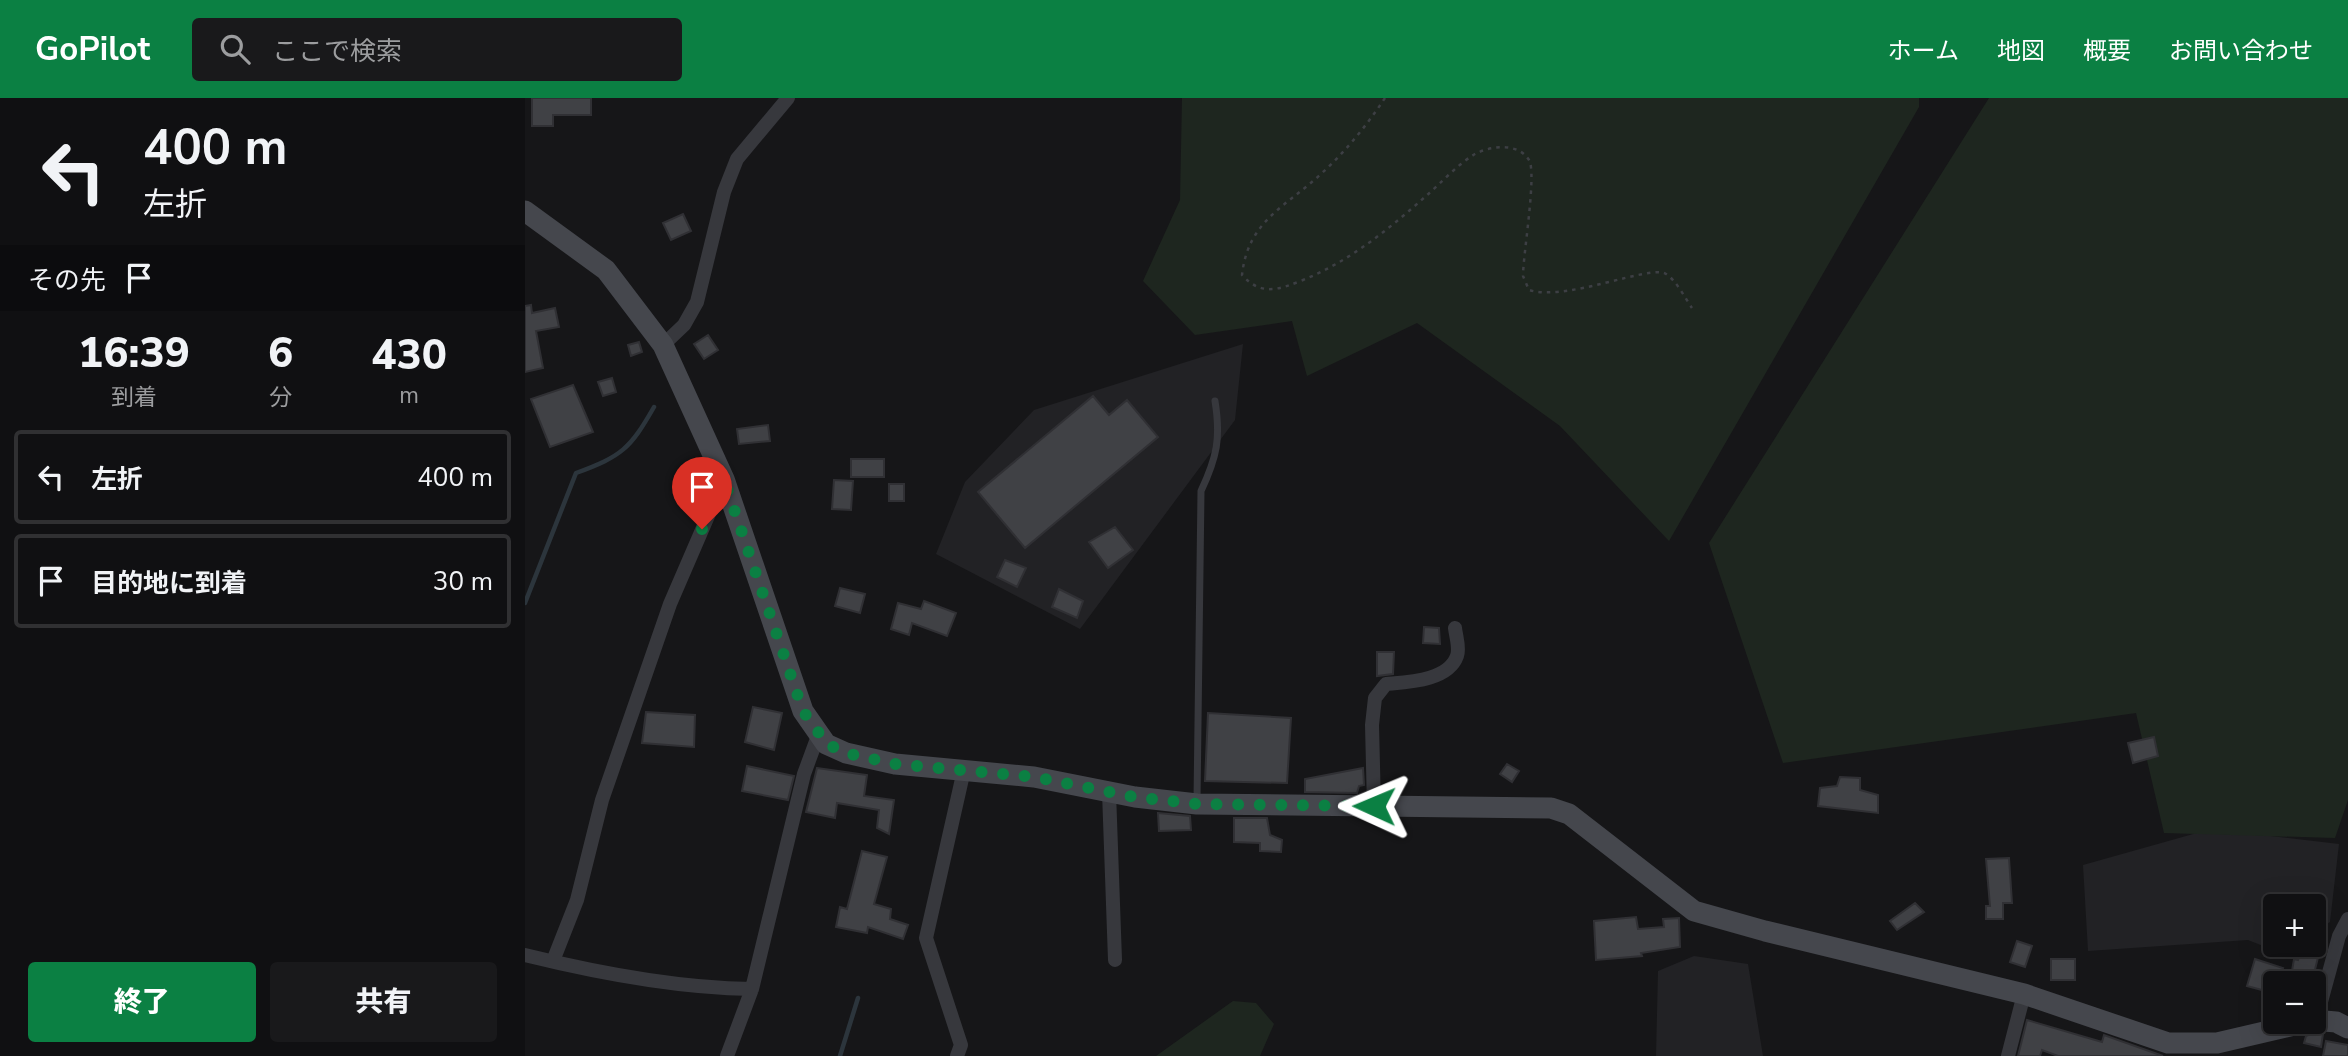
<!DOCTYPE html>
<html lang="ja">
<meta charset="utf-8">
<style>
:root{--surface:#101012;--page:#19191b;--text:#f1f3f6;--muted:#9c9d9f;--line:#303032;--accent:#0b8043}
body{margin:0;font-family:"Nunito Sans","Noto Sans JP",sans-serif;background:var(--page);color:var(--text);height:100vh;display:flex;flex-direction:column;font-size:26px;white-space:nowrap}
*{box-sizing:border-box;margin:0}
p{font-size:23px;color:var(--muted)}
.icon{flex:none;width:38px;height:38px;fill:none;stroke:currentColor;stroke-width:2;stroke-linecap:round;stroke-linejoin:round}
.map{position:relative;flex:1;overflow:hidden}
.panel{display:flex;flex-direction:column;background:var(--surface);width:525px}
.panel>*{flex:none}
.top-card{background:#101012;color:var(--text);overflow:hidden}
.buttons{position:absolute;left:1738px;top:796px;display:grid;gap:14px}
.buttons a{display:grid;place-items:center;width:63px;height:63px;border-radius:7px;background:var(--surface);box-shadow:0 7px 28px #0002,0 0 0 2px var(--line);font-size:35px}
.pin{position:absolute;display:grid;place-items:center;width:60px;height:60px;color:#fff;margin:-72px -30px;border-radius:50% 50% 50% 0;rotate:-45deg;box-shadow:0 0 7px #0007}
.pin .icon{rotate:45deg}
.me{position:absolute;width:77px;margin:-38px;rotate:271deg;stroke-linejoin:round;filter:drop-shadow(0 0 5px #0008)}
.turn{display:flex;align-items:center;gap:24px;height:147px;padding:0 28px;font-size:32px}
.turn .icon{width:91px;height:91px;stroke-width:2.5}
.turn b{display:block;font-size:49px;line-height:60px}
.then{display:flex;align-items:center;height:66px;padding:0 28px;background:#0003;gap:14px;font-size:26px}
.eta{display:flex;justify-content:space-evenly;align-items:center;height:119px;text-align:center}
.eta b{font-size:42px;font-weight:800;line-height:49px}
.cta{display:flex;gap:14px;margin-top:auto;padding:14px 28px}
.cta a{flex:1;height:80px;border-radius:7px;background:var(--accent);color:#fff;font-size:28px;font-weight:800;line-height:80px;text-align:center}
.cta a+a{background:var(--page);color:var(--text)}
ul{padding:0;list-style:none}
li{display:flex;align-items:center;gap:21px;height:94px;margin:0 14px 10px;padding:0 14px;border:4px solid var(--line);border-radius:7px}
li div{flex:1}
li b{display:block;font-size:26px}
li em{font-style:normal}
header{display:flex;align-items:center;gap:42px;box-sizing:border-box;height:98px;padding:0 35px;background:var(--accent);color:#fff}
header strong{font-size:33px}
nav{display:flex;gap:38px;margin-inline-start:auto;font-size:24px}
.search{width:490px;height:63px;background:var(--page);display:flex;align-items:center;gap:18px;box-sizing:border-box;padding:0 24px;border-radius:7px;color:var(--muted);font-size:26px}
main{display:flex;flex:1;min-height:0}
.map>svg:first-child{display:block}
.built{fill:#222225}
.green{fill:#1e261f}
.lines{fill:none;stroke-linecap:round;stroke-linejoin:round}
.stream{stroke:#2c353c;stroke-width:4.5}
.building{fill:#404145;stroke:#303034;stroke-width:2}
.path{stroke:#3d3f44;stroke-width:2.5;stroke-dasharray:3.5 5;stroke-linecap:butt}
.lane{stroke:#37383d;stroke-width:7}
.street{stroke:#37383d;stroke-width:14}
.secondary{stroke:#45474d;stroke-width:21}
.route{stroke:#0b8043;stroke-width:12;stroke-dasharray:0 21.6}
</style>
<header>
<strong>GoPilot</strong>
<div class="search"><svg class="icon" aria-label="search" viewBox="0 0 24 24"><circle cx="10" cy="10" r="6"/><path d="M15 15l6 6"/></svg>ここで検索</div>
<nav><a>ホーム</a><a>地図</a><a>概要</a><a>お問い合わせ</a></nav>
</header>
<main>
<section class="panel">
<div class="top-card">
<div class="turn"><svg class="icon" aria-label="left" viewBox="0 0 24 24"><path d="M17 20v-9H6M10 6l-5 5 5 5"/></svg><div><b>400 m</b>左折</div></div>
<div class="then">その先<svg class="icon" aria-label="arrive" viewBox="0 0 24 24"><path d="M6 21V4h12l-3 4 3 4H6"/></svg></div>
</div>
<div class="eta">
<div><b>16:39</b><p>到着</p></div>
<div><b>6</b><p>分</p></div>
<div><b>430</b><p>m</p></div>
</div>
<ul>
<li><svg class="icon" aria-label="left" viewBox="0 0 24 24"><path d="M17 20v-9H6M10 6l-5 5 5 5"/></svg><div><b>左折</b></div><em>400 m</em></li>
<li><svg class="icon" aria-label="arrive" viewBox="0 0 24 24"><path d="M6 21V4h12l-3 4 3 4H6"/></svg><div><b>目的地に到着</b></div><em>30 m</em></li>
</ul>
<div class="cta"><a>終了</a><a>共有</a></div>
</section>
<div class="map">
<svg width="1823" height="958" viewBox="0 0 1823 958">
<rect width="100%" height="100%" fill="#161618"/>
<path class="built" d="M718 246 710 322 555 531 411 456 440 384 509 312Z
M1686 731 1814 746 1805 824 1789 835 1788 808H1750V847H1769L1756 855 1723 842 1563 853 1558 767Z
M1169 858 1223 866 1238 958H1131L1133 873Z"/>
<path class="green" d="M657 0H1394V9L1144 443 1035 328 892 225 782 278 767 223 670 237 618 183 655 102Z
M1464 0H1823V702L1810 740 1639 735 1611 615 1258 665 1184 445Z
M708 903 731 905 749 926 735 958H631Z"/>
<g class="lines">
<path class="stream" d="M0 505 51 375C97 358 105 351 129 309
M315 958 333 900"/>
</g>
<path class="building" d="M7 0H66V17H28V28H7Z
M158 116 166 133 146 142 138 125Z
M6 207 7 215 30 210 34 229 11 233 18 270 0 274V208Z
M183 237 193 252 179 261 169 246Z
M114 244 117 254 106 258 103 247Z
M87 280 91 294 78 298 73 284Z
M48 287 68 334 25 349 6 301Z
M568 298 584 317 602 302 633 339 500 450 453 394Z
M243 327 245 343 214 346 212 331Z
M326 361H359V379H326Z
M309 382 328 383 326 412 307 411Z
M364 386H379V403H364Z
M590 429 608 452 583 470 564 444Z
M480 462 501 470 492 489 472 479Z
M315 490 340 496 335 515 310 508Z
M534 491 558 503 552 520 527 509Z
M399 503 431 515 422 538 387 525 384 537 366 531 373 505 396 511Z
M899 529 914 530 915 546 898 545Z
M852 554H869L868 576 852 578Z
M228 609 257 615 249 652 220 644Z
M121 614 170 617 169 649 117 645Z
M683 615 766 620 762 685 680 683Z
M1629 639 1633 658 1608 665 1603 645Z
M982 666 994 673 987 684 975 676Z
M222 668 269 678 263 702 217 693Z
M292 670 342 677 339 698 369 702 364 736 352 730 354 712 312 705 310 720 281 714Z
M838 670 839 687 834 688 832 695 780 694V681Z
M1315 679 1335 680V692L1353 697V715L1293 708 1295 690 1312 688Z
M633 715 665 718 666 732 634 733Z
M709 720H742L745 737 757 742 756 754 735 753V745L709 744Z
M337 753 362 759 349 806 366 811 365 821 383 827 378 841 343 829 342 835 311 829 315 809 322 811Z
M1484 760 1487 805H1478V821H1461V808H1465L1461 761Z
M1390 805 1399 814 1372 832 1365 823Z
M1111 819 1113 831 1139 829 1138 821 1154 820 1155 849 1116 855 1117 858 1071 862 1069 823Z
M1492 843 1507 848 1500 869 1485 864Z
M1779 847H1796L1787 884 1766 879 1769 861 1773 862Z
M1526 861H1550V882H1526Z
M1730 861 1758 870 1748 895 1722 888Z
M1502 922 1577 944 1579 937 1638 958H1533L1517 952 1515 958H1493Z
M1788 935 1798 936 1796 949 1779 945 1781 938Z
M1801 943 1823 947V958H1798Z"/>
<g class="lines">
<path class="path" d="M860 0C842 27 821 53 797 75 761 109 723 122 717 177 736 198 753 192 778 182 825 163 864 131 901 98 916 85 933 66 950 56 965 48 993 44 1004 62 1012 75 998 157 998 178L1004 192C1042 204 1125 166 1141 176 1151 182 1160 200 1167 210"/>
<path class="lane" d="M672 702 676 393C692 359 696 340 690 303"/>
<path class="street" d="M138 247 159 227 172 204 199 94 212 61 263 0
M584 694 590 862
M849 708 847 627 850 600 861 586C883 584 923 583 932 558 935 550 931 539 930 530
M0 857C73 875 151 890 227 891
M28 863 52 802 77 702 145 506 199 381
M1791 922 1814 838 1823 821
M202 958 227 891 279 676 293 638
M432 958 436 947 401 840 439 672
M1483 958 1499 896"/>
<path class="secondary" d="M0 113 81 172 138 247 199 381 278 613 301 646 321 655 370 666 509 679 610 699 672 706 1026 710 1044 716 1169 813 1240 833 1499 896 1643 945H1692L1782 924
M1788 922 1811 924 1823 930"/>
</g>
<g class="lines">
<path class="route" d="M177 431 199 382 278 613 302 646 321 655 370 666 509 679 610 699 672 706 849 708"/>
</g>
</svg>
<div class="buttons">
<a>+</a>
<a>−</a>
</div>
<div class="pin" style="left:177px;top:431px;background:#d93025"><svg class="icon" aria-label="arrive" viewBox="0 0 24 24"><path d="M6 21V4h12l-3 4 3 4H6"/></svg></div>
<svg class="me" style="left:849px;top:708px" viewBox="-20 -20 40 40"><path d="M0-17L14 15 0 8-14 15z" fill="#0b8043" stroke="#fff" stroke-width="4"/></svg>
</div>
</main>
